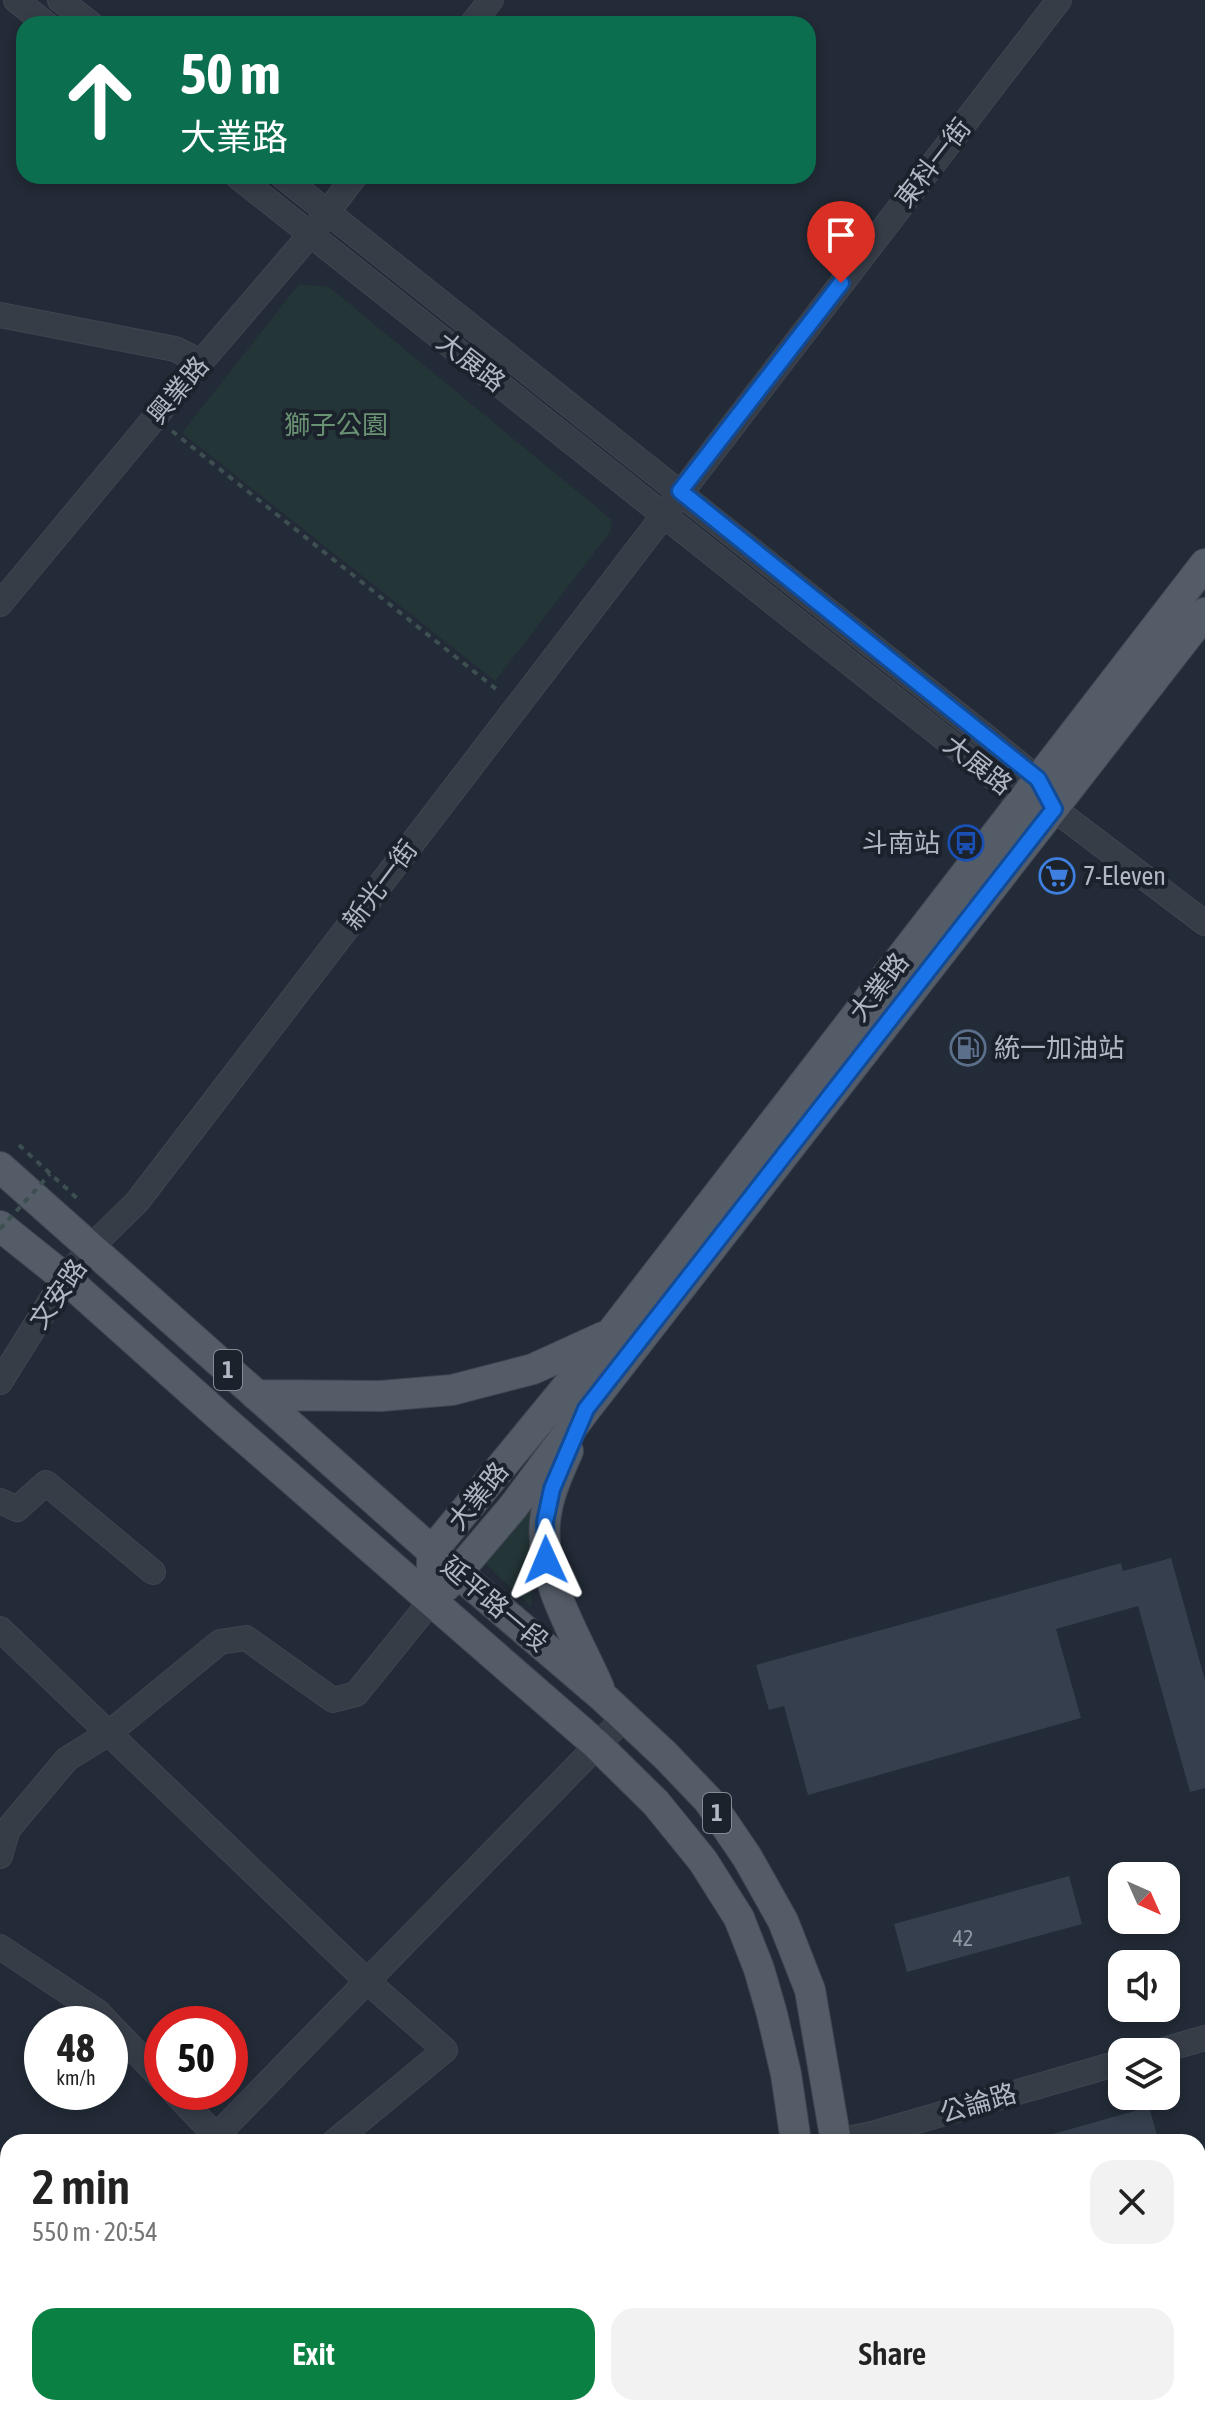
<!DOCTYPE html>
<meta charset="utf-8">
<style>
:root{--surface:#fff;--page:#f2f2f2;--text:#222;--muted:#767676;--accent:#0b8043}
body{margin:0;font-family:"Asap Condensed","Noto Sans TC",sans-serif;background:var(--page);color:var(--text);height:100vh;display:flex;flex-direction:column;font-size:30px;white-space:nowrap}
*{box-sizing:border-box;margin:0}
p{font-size:26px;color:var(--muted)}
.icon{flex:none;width:44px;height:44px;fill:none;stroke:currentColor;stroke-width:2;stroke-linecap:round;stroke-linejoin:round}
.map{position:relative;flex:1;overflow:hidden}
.panel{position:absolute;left:0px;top:2134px;width:1206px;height:282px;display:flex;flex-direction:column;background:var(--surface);border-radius:24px 24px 0 0;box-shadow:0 4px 12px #0003}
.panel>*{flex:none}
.guide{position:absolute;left:16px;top:16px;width:800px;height:168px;border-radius:24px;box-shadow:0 4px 12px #0003;background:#0b6e4f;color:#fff;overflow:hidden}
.needle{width:52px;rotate:135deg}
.fabs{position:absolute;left:1108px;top:1862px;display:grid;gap:16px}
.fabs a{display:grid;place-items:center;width:72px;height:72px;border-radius:16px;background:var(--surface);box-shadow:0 4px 12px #0003;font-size:40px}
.speed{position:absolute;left:24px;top:2006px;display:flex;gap:16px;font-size:40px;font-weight:700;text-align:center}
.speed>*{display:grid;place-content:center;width:104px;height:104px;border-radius:50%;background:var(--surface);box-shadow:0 4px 12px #0003;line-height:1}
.speed small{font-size:20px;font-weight:400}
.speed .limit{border:12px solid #d22;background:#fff;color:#111}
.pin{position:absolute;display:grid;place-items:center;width:68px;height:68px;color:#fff;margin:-82px -34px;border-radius:50% 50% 50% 0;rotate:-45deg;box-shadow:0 0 8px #0007}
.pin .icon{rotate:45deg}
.me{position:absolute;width:88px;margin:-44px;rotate:359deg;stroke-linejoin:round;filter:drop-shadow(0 0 6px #0008)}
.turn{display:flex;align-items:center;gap:28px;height:168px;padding:0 32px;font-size:36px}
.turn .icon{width:104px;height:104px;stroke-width:2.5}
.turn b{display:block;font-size:56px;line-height:68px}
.round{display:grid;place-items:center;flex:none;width:84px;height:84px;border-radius:24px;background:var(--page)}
.head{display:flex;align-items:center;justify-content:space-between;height:136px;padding:0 32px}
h1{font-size:48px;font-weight:600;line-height:60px}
.button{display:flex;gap:16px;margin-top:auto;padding:16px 32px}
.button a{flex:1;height:92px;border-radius:24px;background:var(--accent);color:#fff;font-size:32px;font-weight:600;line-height:92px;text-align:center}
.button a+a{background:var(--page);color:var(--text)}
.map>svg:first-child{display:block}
.green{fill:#243538}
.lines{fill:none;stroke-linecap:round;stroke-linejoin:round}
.canal{stroke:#172233;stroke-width:20}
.building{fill:#353f4d}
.minor-casing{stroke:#3f4651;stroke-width:26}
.major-casing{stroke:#3f4651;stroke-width:32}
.path{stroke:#3d4f50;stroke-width:4;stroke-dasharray:6 6;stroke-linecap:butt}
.minor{stroke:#363d47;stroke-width:24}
.major{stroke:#545c67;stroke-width:30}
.path-bridge{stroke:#3d4f50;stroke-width:4;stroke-dasharray:6 6;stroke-linecap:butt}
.route-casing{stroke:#114b97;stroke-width:20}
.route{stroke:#1a73e8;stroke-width:14}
.labels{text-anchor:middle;stroke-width:8;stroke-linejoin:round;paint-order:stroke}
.number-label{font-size:22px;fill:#8f98a4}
.shield{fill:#1b222c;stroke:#838b96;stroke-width:2}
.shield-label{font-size:24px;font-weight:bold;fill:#b0b8c4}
.street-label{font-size:26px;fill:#b0b8c4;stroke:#1b222c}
.park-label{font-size:26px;fill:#6a9373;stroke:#1b222c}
.poi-label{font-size:26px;fill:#b0b8c4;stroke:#1b222c;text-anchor:start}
</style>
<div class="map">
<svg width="1205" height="2415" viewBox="0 0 1205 2415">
<rect width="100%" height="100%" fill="#222b37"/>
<path class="green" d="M299 284 329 287 612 520 610 532 495 681 182 433Z
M538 1495 531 1607 483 1561Z"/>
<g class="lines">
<path class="canal" d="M0 2344 8 2340
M998 2408 1010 2415"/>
</g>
<path class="building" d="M1171 1558 1205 1680V1788L1190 1792 1138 1606 1056 1629 1081 1718 808 1795 784 1706 769 1710 756 1665 1121 1563 1123 1571Z
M1069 1876 1082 1924 907 1972 894 1924Z
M1149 2107 1159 2142H1042V2137Z"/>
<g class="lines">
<defs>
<path id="minor" d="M16 0 46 24
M60 0 91 24
M472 24 491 0
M237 176 1022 800 1054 809 1205 923
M282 176 990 740 1038 779 1045 792
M0 315 175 349 201 362
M0 604 201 362 310 235 355 176
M0 1382 65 1278 91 1247 137 1202 1059 0
M0 1501 17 1509 46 1483 153 1572
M0 1629 368 1982 445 2050 334 2142
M0 1856 8 1829 67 1759 109 1733 220 1642 246 1638 333 1700 356 1694 432 1600
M0 1947 98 2012 109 2024
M110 2025 162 2079
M1156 2052 1205 2038
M174 2092 216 2136 625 1717
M834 2142 872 2134 1122 2062
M396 2415 400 2408"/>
<path id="major" d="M0 1167 432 1551 603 1697 666 1756 709 1801 747 1857 783 1921 810 1990 836 2142
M0 1226 65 1278 226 1422 597 1745 656 1803 703 1861 739 1918 759 1969 772 2014 786 2074 796 2142
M256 1395 381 1396 452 1390 533 1369 603 1337
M568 1451C558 1474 547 1497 545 1522 540 1583 576 1634 599 1688
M446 1586 513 1507 586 1409 1205 613
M432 1600V1551L612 1332 1205 564
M843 2408 844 2415
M886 2408 887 2415"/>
</defs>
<use href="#minor" class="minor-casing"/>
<use href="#major" class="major-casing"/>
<path class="path" d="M172 431 496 689
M19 1145 79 1200
M0 2398 8 2393
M586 2408 656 2415"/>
<use href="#minor" class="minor"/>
<use href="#major" class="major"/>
<path class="path-bridge" d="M0 1229 50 1174"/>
</g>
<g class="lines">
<defs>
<path id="route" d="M546 1560 545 1522 552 1489 586 1409 1054 809 1038 779 680 491 841 283"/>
</defs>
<use href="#route" class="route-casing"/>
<use href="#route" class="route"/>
</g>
<defs>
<symbol id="bus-ring" viewBox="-11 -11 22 22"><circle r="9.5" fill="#1b222c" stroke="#1a4fb4" stroke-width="1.5"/><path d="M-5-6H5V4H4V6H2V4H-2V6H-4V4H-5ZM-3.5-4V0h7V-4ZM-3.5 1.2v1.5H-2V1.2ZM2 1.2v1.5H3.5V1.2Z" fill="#1a4fb4"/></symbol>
<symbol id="supermarket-ring" viewBox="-11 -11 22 22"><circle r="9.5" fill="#1b222c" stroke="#3f7fe0" stroke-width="1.5"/><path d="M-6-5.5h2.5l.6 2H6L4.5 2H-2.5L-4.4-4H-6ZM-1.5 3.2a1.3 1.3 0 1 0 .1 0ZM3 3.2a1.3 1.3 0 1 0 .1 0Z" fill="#3f7fe0"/></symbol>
<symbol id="fuel-ring" viewBox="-11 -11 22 22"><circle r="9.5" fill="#1b222c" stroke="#5c6f8a" stroke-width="1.5"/><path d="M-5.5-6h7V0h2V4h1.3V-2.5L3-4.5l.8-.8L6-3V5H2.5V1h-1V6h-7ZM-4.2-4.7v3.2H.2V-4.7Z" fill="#5c6f8a"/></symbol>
</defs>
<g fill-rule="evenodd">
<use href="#bus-ring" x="946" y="823" width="40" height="40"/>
<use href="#supermarket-ring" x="1037" y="856" width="40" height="40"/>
<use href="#fuel-ring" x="948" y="1028" width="40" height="40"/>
</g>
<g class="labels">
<g class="number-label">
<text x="963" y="1946">42</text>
</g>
<g class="shield">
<rect x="214" y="1350" width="28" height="40" rx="6"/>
<rect x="703" y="1793" width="28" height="40" rx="6"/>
</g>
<g class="shield-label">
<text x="228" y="1378">1</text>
<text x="717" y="1821">1</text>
</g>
<g class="street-label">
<text transform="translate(933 163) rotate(-52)" y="9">東科一街</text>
<text transform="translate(471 362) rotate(38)" y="9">大展路</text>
<text transform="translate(178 390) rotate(-50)" y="9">興業路</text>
<text transform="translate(978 765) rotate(38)" y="9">大展路</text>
<text transform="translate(380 885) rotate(-53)" y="9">新光一街</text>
<text transform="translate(879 987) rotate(-52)" y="9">大業路</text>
<text transform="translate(58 1294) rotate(-55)" y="9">文安路</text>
<text transform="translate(478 1496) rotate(-51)" y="9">大業路</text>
<text transform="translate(495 1604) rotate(40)" y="9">延平路一段</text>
<text transform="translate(978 2103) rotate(-16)" y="9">公論路</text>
</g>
<g class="park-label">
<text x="336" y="434">獅子公園</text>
</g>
<g class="poi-label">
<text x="940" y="852" text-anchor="end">斗南站</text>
<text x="1083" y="885">7-Eleven</text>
<text x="994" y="1057">統一加油站</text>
</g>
</g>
</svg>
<div class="fabs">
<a><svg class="needle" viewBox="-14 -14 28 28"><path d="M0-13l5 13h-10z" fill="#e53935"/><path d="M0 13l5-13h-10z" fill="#767676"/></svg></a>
<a><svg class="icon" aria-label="sound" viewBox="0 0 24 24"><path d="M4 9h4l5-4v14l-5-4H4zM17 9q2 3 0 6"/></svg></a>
<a><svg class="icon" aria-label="layers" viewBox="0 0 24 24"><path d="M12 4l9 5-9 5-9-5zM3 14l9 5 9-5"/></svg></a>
</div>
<div class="speed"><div>48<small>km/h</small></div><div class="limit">50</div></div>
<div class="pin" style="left:841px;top:283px;background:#d93025"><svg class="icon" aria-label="arrive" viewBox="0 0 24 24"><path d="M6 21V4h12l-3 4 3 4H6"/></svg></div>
<svg class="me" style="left:546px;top:1560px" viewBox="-20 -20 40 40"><path d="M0-17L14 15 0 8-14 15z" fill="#1a73e8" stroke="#fff" stroke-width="4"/></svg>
<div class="guide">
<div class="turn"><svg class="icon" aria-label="ahead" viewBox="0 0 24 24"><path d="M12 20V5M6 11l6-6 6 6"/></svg><div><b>50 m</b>大業路</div></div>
</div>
<section class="panel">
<div class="head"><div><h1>2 min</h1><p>550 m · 20:54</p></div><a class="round"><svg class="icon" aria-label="close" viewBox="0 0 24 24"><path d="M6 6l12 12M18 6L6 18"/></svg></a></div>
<div class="button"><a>Exit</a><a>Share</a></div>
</section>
</div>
